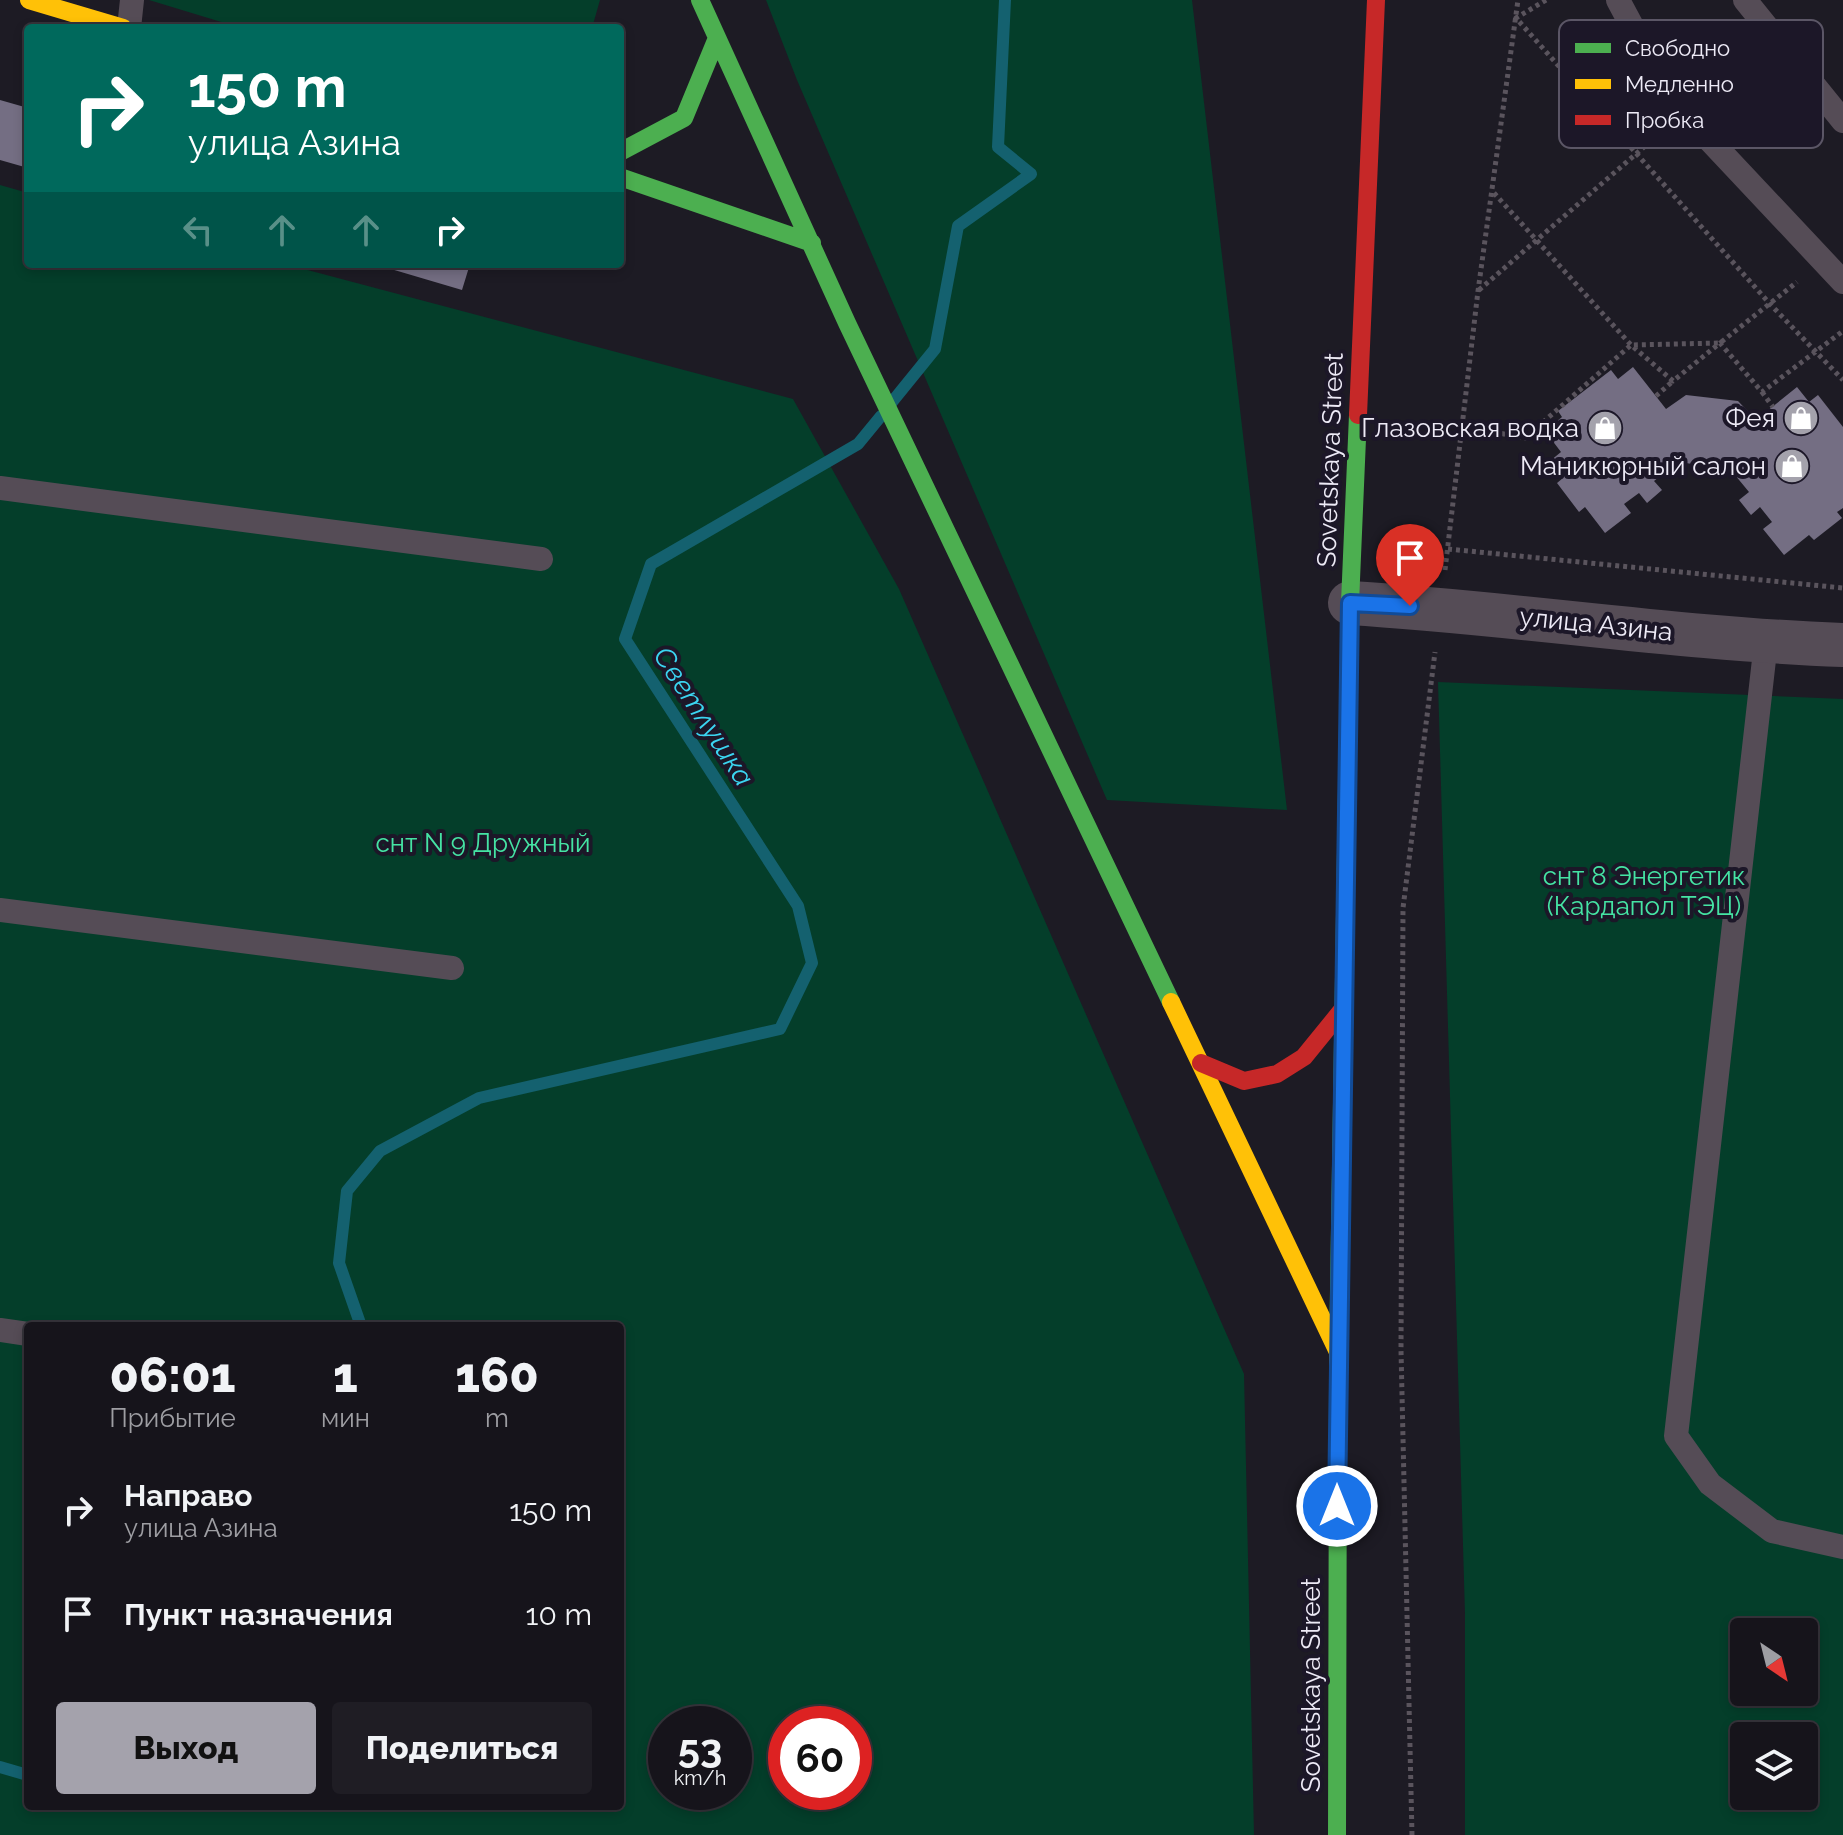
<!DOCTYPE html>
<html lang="ru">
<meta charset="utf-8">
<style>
:root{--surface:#16141b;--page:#1f1d24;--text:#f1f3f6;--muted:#9e9ea3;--line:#35333a;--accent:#a4a2ac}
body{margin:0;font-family:Raleway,sans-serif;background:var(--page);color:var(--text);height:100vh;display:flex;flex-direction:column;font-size:30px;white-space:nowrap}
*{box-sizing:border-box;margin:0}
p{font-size:26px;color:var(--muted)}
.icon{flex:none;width:44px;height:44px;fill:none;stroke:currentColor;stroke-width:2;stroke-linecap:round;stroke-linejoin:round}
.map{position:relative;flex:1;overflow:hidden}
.panel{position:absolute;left:24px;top:1322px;width:600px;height:488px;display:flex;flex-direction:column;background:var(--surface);border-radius:8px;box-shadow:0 4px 12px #0003,0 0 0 2px var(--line)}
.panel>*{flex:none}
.guide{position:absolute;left:24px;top:24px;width:600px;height:244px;border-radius:8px;box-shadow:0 4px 12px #0003,0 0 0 2px var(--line);background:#00695c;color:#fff;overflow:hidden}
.needle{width:52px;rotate:145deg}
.controls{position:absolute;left:1730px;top:1618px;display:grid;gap:16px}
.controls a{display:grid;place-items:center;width:88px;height:88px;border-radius:8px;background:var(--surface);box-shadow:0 4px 12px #0003,0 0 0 2px var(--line);font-size:40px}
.speed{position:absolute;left:648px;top:1706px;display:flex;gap:16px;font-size:40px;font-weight:700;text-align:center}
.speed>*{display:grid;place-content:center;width:104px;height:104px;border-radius:50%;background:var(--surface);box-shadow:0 4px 12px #0003,0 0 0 2px var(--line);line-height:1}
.speed small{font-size:20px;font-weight:400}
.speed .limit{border:12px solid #d22;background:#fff;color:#111}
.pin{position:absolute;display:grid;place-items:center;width:68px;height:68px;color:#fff;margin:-82px -34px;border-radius:50% 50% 50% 0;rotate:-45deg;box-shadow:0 0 8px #0007}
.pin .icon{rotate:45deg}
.me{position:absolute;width:88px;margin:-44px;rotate:0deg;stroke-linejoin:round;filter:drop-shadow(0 0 6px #0008)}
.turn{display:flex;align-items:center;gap:28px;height:168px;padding:0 32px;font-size:36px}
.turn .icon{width:104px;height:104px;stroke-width:2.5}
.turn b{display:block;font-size:56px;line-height:68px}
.lanes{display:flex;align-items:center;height:76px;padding:0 32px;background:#0003;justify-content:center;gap:40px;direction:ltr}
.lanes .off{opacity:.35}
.eta{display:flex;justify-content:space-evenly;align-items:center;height:136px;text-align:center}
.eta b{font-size:48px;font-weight:800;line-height:56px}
.action{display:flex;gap:16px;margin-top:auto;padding:16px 32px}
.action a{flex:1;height:92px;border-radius:8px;background:var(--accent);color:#111;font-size:32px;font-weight:800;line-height:92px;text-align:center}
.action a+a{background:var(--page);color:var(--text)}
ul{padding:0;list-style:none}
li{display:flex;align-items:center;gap:24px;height:104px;padding:0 32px}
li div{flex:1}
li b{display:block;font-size:30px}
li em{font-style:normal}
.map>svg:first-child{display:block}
.green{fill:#043e2a;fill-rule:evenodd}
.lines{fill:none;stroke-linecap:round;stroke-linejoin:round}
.stream{stroke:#14616f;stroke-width:12}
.building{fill:#746e83}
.path{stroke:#5a545d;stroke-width:5;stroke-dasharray:4 4;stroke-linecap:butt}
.lane{stroke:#554c56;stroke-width:24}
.street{stroke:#554c56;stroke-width:44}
.fast{stroke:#4caf50;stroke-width:18}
.slow{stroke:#ffc107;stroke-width:18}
.jam{stroke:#c62828;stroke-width:18}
.route-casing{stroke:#114b97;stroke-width:20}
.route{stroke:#1a73e8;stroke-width:14}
.labels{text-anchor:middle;stroke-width:8;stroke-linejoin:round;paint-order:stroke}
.poi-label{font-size:26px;fill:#edeaf6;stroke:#1c1728;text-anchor:end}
.street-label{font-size:26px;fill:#edeaf6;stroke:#1c1728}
.park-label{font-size:26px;fill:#45e4a4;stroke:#1c1728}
.water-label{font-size:28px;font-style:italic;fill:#3bd5f0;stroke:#1c1728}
.key{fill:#1c1728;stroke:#5b5666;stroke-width:2}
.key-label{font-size:22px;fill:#edeaf6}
</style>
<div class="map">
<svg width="1843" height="1835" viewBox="0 0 1843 1835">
<rect width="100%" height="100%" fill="#1d1b24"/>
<path class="green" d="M149 0H600L592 28H241Z
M766 0H1192L1287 810 1107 800 797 80Z
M0 185 28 193V264H285L793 399 899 589 1244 1374 1254 1835H0ZM28 1326H620V1806H28ZM666 1724H734V1792H666ZM786 1724H854V1792H786Z
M1438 682 1843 699V1835H1465V1614ZM1744 1632H1804V1692H1744ZM1744 1736H1804V1796H1744Z"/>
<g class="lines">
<path class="stream" d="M892 402 935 349 958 226 1031 174 998 147 1005 0
M361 1326 339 1263 347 1191 380 1151 479 1098 780 1029 812 963 798 906 625 639 651 564 858 444 881 416
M0 1767 24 1774 28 1771"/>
</g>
<path class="building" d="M0 100 28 108V168L0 160Z
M374 264H470L462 290Z
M1633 367 1666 409 1686 395 1738 401 1756 420 1797 387 1809 402 1818 395 1843 427V508L1837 512 1842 518 1814 540 1809 535 1784 555 1763 529 1772 522 1760 507 1751 515 1739 500 1749 492 1730 469 1678 462 1654 481 1662 490 1647 503 1639 493 1624 504 1631 513 1605 533 1585 507 1579 512 1557 483 1563 478 1550 461 1561 452 1545 431 1562 417 1558 411 1611 370 1618 379Z"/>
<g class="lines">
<path class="path" d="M1546 0 1516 18 1770 304 1843 380
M1494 193 1631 345 1673 381 1720 343 1762 392 1843 331
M1479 290 1659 134
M1762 392 1773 407
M1656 396 1673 381
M1462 426 1525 438 1631 345 1720 343 1797 282
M1448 549 1843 588
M1445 570 1478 291 1518 0
M1412 1835 1401 1350 1403 908 1435 652"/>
<path class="lane" d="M1618 0 1671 99 1843 282
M1745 0 1843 121
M129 28 132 0
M0 488 541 559
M1766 642 1676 1436 1710 1484 1772 1531 1843 1547
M0 910 452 968
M0 1330 28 1334"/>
<path class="street" d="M1350 603C1514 613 1678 639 1843 645"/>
<path class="fast" d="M700 0 847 323 1171 1002
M620 152 684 118 717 38
M620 177 812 243
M1338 1352 1350 603 1358 415
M1337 1835 1338 1385"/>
<path class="slow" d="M29 0 123 28
M1171 1002 1338 1352V1385"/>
<path class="jam" d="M1358 415 1376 0
M1201 1063 1244 1081 1277 1074 1304 1057 1343 1009"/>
</g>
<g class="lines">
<defs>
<path id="route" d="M1337 1506 1350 603 1410 606"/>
</defs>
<use href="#route" class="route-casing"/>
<use href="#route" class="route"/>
</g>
<defs>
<symbol id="shop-disc" viewBox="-11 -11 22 22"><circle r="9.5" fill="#a4a2ac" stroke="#1c1728"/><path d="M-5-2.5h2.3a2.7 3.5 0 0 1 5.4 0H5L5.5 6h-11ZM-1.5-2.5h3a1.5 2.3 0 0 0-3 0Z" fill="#fff"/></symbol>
</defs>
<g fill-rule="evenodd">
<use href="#shop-disc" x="1781" y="398" width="40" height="40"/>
<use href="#shop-disc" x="1585" y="408" width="40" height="40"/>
<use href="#shop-disc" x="1772" y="446" width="40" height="40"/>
</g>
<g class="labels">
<g class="poi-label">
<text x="1775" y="427">Фея</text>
<text x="1579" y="437">Глазовская водка</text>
<text x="1766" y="475">Маникюрный салон</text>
</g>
<g class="street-label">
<text transform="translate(1330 460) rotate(-88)" y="9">Sovetskaya Street</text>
<text transform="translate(1596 624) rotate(6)" y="9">улица Азина</text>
<text transform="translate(1311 1685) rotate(-90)" y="9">Sovetskaya Street</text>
</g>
<g class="park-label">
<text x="483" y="852">снт N 9 Дружный</text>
<text x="1644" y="885">снт 8 Энергетик<tspan x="1644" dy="30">(Кардапол ТЭЦ)</tspan></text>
</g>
<g class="water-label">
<text transform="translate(704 716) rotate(57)" y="10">Светлушка</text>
</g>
</g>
<rect x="1559" y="20" width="264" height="128" rx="12" class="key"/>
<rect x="1575" y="43" width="36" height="10" fill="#4caf50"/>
<rect x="1575" y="79" width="36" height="10" fill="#ffc107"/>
<rect x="1575" y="115" width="36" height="10" fill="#c62828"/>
<g class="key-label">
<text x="1625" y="56">Свободно</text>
<text x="1625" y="92">Медленно</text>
<text x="1625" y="128">Пробка</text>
</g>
</svg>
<div class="controls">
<a><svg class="needle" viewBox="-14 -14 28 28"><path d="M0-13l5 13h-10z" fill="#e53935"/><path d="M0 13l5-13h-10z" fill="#9e9ea3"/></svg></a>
<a><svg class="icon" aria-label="layers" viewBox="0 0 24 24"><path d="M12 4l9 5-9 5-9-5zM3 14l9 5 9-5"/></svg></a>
</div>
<div class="speed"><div>53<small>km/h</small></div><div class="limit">60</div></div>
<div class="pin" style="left:1410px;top:606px;background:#d93025"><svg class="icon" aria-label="arrive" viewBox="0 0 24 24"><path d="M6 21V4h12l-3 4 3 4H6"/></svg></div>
<svg class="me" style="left:1337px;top:1506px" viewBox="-20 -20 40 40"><circle r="17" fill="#1a73e8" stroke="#fff" stroke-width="3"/><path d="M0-11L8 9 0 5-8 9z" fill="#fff"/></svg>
<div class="guide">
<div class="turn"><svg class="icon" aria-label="right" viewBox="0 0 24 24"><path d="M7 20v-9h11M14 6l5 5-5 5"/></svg><div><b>150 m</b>улица Азина</div></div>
<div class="lanes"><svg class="icon off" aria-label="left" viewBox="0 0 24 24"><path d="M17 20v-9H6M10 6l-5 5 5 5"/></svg><svg class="icon off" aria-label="ahead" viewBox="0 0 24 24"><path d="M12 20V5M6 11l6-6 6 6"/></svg><svg class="icon off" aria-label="ahead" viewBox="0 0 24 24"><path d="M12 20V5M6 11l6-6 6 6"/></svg><svg class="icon" aria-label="right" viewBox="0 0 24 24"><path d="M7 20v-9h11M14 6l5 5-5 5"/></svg></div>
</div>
<section class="panel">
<div class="eta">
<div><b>06:01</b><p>Прибытие</p></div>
<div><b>1</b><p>мин</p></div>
<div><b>160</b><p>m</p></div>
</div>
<ul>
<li><svg class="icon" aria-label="right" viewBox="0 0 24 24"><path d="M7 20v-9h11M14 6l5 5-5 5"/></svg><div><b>Направо</b><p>улица Азина</p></div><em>150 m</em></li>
<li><svg class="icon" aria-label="arrive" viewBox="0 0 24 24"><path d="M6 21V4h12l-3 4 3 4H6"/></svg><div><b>Пункт назначения</b></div><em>10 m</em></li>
</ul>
<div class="action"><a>Выход</a><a>Поделиться</a></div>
</section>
</div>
